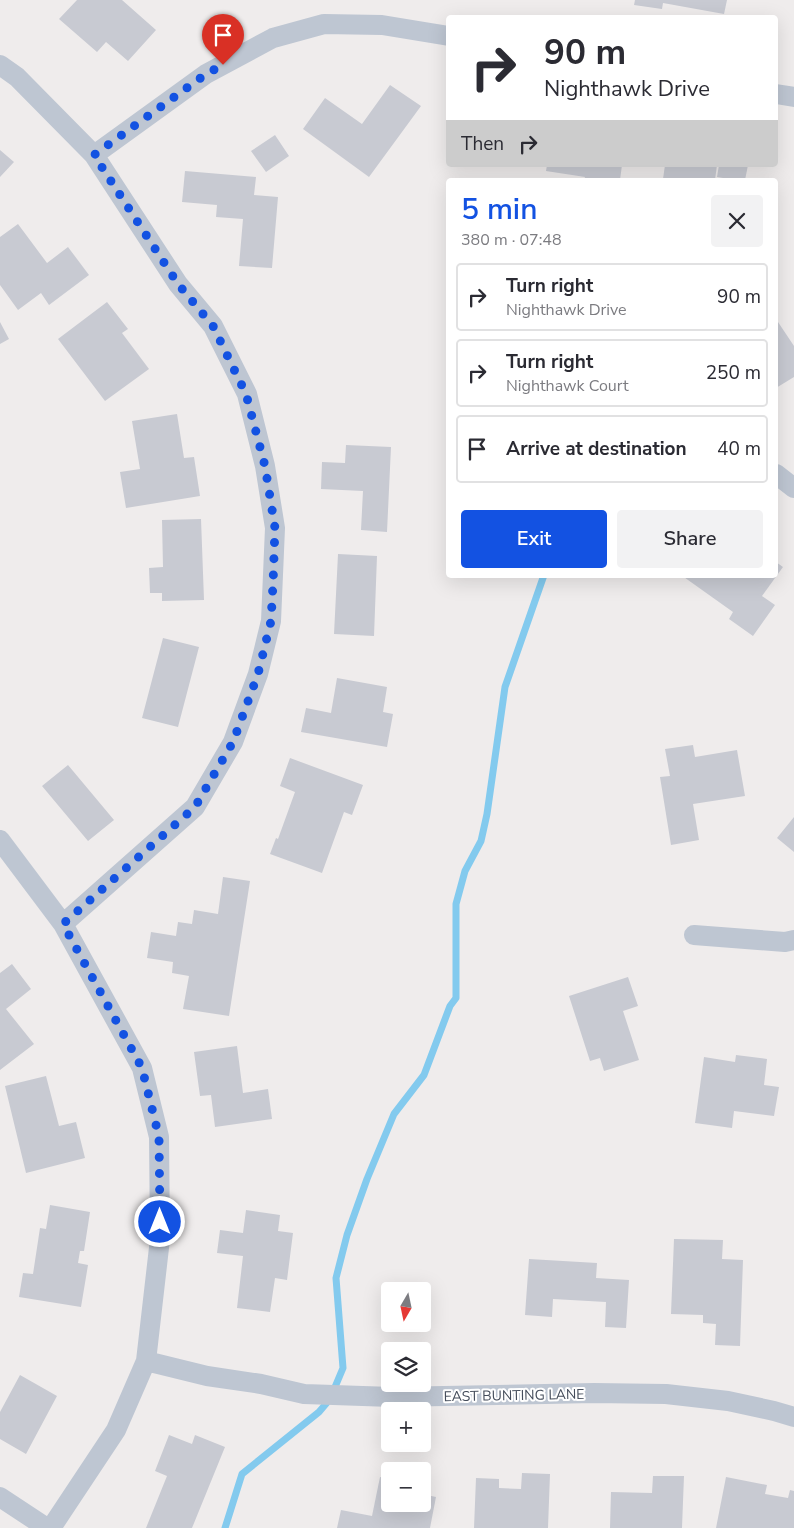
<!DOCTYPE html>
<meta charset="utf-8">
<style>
:root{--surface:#fff;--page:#f2f2f3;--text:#2b2b33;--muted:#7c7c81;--line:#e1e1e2;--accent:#1352e2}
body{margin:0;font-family:"Nunito Sans",sans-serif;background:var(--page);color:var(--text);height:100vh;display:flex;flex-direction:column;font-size:19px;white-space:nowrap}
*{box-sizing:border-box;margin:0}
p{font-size:16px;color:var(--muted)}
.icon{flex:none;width:28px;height:28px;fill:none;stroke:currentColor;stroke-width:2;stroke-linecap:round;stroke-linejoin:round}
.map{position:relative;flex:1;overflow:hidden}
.details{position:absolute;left:446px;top:178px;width:332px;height:400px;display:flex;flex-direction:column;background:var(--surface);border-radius:5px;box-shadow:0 5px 20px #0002}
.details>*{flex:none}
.top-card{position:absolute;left:446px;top:15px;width:332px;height:152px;border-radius:5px;box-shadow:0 5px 20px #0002;background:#fff;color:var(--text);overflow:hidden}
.needle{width:32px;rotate:189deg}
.fabs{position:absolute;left:381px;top:1282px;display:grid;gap:10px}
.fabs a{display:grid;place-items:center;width:50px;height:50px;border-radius:5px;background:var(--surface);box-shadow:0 5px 20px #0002;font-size:25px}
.pin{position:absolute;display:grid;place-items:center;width:42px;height:42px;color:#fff;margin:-51px -21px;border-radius:50% 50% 50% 0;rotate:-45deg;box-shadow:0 0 5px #0007}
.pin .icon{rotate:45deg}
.me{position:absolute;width:55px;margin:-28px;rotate:0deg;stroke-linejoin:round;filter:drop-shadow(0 0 4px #0008)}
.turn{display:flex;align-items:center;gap:18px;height:105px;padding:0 15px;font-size:22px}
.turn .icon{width:65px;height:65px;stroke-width:2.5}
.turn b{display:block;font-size:35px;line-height:42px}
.then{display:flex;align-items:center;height:48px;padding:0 15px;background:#0003;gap:10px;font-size:19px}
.round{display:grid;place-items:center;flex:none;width:52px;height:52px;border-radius:5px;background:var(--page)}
.summary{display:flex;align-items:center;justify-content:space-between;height:85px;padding:0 15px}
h1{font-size:30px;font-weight:600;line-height:38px;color:var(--accent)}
.cta{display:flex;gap:10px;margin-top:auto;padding:10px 15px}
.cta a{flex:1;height:58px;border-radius:5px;background:var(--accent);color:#fff;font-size:20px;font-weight:600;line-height:58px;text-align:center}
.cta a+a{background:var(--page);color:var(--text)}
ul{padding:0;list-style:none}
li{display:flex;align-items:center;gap:15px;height:68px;margin:0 10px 8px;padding:0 5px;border:2px solid var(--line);border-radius:5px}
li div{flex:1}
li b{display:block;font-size:19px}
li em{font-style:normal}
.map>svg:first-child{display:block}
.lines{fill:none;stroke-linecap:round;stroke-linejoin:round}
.stream{stroke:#83caee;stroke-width:7}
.building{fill:#c8cad2}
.minor{stroke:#bec6d2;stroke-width:20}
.route{stroke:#1352e2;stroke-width:9;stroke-dasharray:0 16.2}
.labels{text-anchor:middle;stroke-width:4;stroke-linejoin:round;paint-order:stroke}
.street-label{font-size:14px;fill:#444c5a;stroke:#fff}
</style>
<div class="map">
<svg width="794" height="1528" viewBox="0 0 794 1528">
<rect width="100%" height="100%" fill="#efecec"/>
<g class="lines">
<path class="stream" d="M225 1528 242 1474 319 1412 330 1399 343 1368 336 1278 347 1235 367 1179 394 1114 424 1075 450 1006 456 998V904L465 871 481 841 487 814 505 687 544 575"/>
</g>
<path class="building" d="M77 0H122L156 30 128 61 106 42 97 52 59 19Z
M635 0H727L724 14 663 3 662 9 634 5Z
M390 85 421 106 369 177 303 129 325 98 362 124Z
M275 135 289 156 266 172 251 151Z
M0 150 14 162 0 177Z
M547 165H622L620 180H584L585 177 546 171Z
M665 165H717L715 180 663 179Z
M719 165H748L745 180H735L717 177Z
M185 171 256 177 254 195 278 197 272 268 239 266 243 219 216 217 217 205 182 202Z
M18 224 47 263 68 247 89 275 49 305 41 293 18 310 0 285V237Z
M107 302 128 329 122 333 149 369 105 401 58 339Z
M776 319 794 346V377L776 388Z
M0 322 9 339 0 344Z
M177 414 184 458 194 457 200 496 126 508 120 472 140 469 132 421Z
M346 445 391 447 387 532 361 530 363 491 321 489 322 462 345 463Z
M201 519 204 600 162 601V593H150L149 568 163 567 162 520Z
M338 554 377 556 374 636 334 634Z
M776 562 783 567 762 596 775 605 753 636 729 619 733 612 681 575H776Z
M163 638 199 647 178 727 142 718Z
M337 678 387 687 383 712 393 714 387 747 301 732 306 708 331 713Z
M693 745 695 757 737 750 745 796 693 804 699 840 671 845 660 777 670 776 665 749Z
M290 758 363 785 352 815 344 812 322 873 270 854 276 838 278 839 295 792 280 786Z
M68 765 114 820 88 841 42 786Z
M794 817V852L777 838Z
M223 877 250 881 229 1016 183 1009 189 976 172 973 173 962 147 958 151 932 176 936 178 922 192 924 194 910 218 914Z
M12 964 31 989 6 1009 34 1044 0 1070V973Z
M628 977 638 1006 623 1011 639 1060 604 1071 600 1058 590 1061 569 996Z
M237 1046 243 1093 268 1089 272 1119 215 1127 211 1095 200 1096 194 1052Z
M736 1055 767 1059 764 1085 779 1087 774 1116 734 1111 732 1128 695 1123 704 1057 735 1062Z
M46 1076 59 1126 76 1122 85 1158 26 1173 5 1086Z
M50 1205 90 1212 84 1251H80L78 1263 88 1265 81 1307 19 1297 23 1273 33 1274 40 1228 46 1229Z
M246 1210 280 1215 278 1231 293 1233 287 1280 275 1278 270 1312 237 1308 243 1256 217 1253 220 1230 243 1233Z
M674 1239 723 1240 722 1259 743 1260 740 1346 715 1345 716 1324 703 1323V1315L671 1314Z
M529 1259 597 1263 596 1278 629 1280 626 1328 605 1327 606 1302 553 1299 552 1317 525 1315Z
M20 1375 57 1396 26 1454 0 1439V1412Z
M169 1435 192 1444 195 1435 225 1447 192 1528H146L167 1476 155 1471Z
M522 1473 550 1474 548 1528H474L476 1478 499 1479V1488L521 1489Z
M653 1476H684L682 1528H610L611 1492 652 1493Z
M380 1477 390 1479V1504H422V1494L436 1497 430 1528H337L341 1510 372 1516Z
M726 1477 767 1485 765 1494 788 1498 790 1490 794 1491V1528H716Z"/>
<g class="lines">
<path class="minor" d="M0 65 17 77 94 155 178 284 213 326 247 394 265 466 275 528 271 621 258 674 233 742 195 807 63 924
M776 94 794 97
M94 155 206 74 273 38 324 24 382 25 449 36
M776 474 794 488
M0 840 63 924 142 1068 159 1137 160 1239 146 1361 116 1430 51 1528
M694 935 785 942 794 940
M146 1361 207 1376 261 1384 304 1394 392 1397 594 1393 666 1394 728 1401 774 1411 794 1417
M0 1497 47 1528"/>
</g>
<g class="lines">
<path class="route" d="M160 1222 159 1137 142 1068 63 924 195 807 233 742 258 674 271 621 273 584 275 528 265 466 246 394 213 326 178 284 94 155 206 74 223 65"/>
</g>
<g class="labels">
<g class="street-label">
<text transform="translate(514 1395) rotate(-1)" y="5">EAST BUNTING LANE</text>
</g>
</g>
</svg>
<div class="fabs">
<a><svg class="needle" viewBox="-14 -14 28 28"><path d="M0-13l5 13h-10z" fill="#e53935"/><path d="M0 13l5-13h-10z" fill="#7c7c81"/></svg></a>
<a><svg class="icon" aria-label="layers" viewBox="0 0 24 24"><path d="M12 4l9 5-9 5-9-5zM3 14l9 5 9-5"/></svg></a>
<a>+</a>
<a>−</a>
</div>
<div class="pin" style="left:223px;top:65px;background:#d93025"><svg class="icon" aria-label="arrive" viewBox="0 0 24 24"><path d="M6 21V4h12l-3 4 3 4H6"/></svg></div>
<svg class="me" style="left:160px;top:1222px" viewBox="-20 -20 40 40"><circle r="17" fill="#1352e2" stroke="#fff" stroke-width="3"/><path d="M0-11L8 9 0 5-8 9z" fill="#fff"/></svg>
<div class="top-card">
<div class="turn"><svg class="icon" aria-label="right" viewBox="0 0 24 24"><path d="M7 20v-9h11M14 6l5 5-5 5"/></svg><div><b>90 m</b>Nighthawk Drive</div></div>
<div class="then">Then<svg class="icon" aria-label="right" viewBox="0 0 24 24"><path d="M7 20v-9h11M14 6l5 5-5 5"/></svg></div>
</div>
<section class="details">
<div class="summary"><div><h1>5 min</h1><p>380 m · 07:48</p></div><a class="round"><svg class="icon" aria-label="close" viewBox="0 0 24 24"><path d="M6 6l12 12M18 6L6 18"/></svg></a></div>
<ul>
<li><svg class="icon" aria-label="right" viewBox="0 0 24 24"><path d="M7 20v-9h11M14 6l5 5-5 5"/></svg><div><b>Turn right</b><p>Nighthawk Drive</p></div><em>90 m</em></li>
<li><svg class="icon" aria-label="right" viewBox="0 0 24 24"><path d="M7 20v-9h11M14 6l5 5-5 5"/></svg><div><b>Turn right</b><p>Nighthawk Court</p></div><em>250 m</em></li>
<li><svg class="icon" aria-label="arrive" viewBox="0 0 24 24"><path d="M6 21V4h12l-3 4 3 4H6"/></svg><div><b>Arrive at destination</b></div><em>40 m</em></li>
</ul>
<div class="cta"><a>Exit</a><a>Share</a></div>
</section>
</div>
